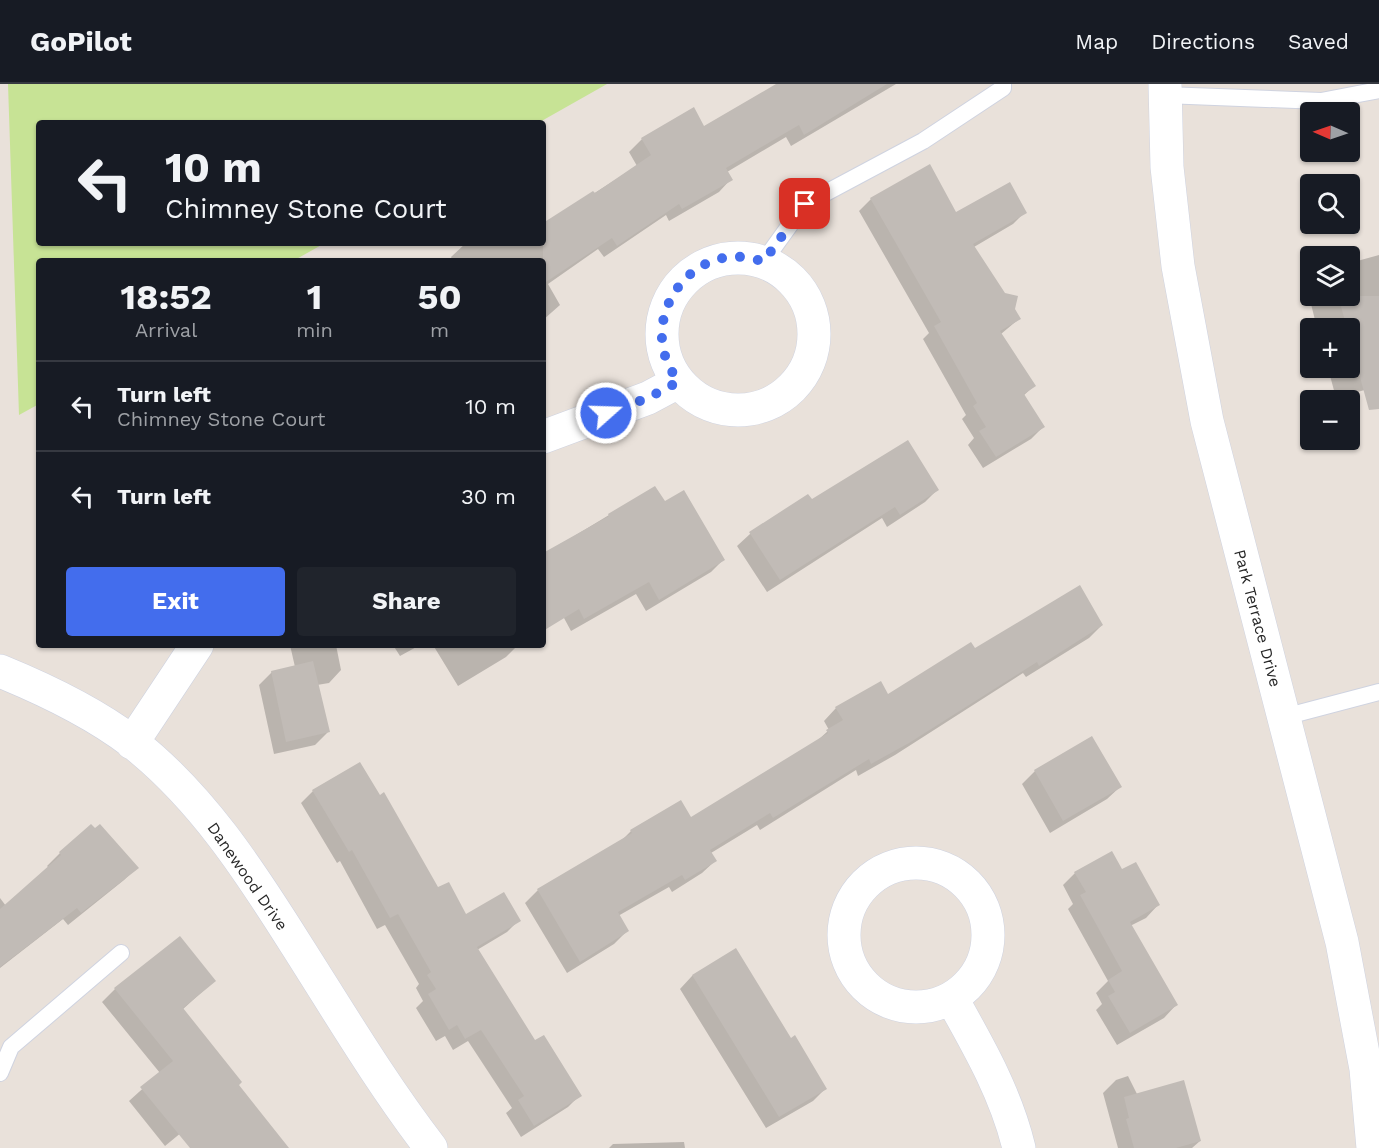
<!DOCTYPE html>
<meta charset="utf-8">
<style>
:root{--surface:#171b24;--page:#20242c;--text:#f1f3f6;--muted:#9ea1a6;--line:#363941;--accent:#436ded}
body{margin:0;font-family:"Work Sans",sans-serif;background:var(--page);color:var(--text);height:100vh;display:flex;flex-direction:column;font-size:22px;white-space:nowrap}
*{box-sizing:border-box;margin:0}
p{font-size:20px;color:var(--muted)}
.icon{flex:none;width:33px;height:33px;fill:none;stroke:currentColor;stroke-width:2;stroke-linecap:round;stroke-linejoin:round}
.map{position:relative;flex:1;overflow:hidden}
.side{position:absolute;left:36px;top:174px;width:510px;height:390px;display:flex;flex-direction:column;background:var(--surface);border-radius:6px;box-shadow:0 2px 4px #0004}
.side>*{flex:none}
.banner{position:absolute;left:36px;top:36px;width:510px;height:126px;border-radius:6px;box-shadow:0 2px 4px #0004;background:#171b24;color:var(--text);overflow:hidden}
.needle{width:39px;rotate:272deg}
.buttons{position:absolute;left:1300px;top:18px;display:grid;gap:12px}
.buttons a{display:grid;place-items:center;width:60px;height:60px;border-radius:6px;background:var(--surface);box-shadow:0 2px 4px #0004;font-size:30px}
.pin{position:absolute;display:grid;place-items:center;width:51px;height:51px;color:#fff;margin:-26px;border-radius:12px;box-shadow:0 3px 9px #0006}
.me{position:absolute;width:66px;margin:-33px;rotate:70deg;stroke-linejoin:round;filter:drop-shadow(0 0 4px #0008)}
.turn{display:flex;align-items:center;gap:21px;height:126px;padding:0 30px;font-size:27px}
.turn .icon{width:78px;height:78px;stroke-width:2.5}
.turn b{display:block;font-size:42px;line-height:51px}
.eta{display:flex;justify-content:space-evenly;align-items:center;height:102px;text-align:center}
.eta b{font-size:36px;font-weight:700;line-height:42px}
.action{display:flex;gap:12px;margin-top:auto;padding:12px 30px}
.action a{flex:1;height:69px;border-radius:6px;background:var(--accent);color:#fff;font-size:24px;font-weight:700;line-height:69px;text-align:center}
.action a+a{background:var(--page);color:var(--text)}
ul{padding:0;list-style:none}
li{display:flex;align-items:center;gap:18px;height:90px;padding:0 30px;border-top:2px solid var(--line)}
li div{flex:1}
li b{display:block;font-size:22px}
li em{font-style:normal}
header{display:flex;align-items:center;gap:36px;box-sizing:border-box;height:84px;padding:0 30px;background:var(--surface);border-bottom:2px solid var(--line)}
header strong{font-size:28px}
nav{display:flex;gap:33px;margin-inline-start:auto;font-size:21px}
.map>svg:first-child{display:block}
.pitch{fill:#c7e395}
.shadow{fill:#0003}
.building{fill:#c1bbb6}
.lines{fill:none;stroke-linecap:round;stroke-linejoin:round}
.service-casing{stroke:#cfd3e0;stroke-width:18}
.minor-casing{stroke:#cfd3e0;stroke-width:34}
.tertiary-casing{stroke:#cfd3e0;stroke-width:34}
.service{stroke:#fff;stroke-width:16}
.minor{stroke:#fff;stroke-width:33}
.tertiary{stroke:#fff;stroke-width:33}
.route{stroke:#436ded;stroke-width:10;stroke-dasharray:0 18}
.labels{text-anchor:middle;stroke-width:4.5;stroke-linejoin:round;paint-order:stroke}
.street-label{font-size:16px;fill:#272727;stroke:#fff}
</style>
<header>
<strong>GoPilot</strong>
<nav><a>Map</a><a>Directions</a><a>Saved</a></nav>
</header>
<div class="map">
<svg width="1379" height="1064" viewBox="0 0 1379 1064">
<rect width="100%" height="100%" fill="#e9e1da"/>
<path class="pitch" d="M8 0H607L538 39H39V159H325L293 177H39V320L19 331Z"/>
<path class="shadow" d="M778 0H896L791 62 786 53 727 88 731 95 719 108 669 137 666 131 604 173 598 165 548 200 560 221 543 236V177H453L451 173 466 159H543V142L637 82 629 68 642 55 704 44Z
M871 115 955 130 1025 128 1013 140 974 163 1019 235 1001 250 1034 302 1023 312 1043 343 1031 355 983 384 968 361 974 354 962 335 966 331 923 255 929 249 859 127Z
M1379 171V302L1336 314 1328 284H1350V244H1317L1308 208 1311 204V212H1350V179Z
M937 406 925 418 887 443 882 434 767 508 737 462 750 450 808 412 811 417Z
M664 420 723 476 711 488 646 527 636 510 571 547 557 521 543 529V471L609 431Z
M1102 541 1089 554 1026 593 1023 589 895 671 858 692 856 686 760 746 757 741 711 769 715 777 702 789 672 808 669 803 618 832 627 847 614 860 567 889 525 819 538 806 619 759 631 747 691 736 817 657 829 646 824 637 836 624 888 612 975 566Z
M290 561H336L341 586 329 599 317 601 328 648 315 661 274 670 259 601 272 588 295 583Z
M393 561H420L400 572Z
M433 561H518L506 573 458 602Z
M1035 687 1120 703 1107 715 1050 749 1022 700Z
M313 707 437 806 466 832 519 836 507 848 477 866 535 958 580 1011 568 1023 521 1053 506 1029 512 1024 468 957 453 966 445 952 436 957 416 924 423 917 416 904 419 900 385 841 377 845 340 777 337 779 301 719Z
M60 769 137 783 124 796 68 841 63 835 0 884V814L6 822 49 784 47 782Z
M1122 787 1158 821 1146 834 1130 842 1176 921 1164 934 1117 961 1096 926 1102 920 1096 909 1108 897 1068 825 1073 820 1063 801 1075 789Z
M180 854 214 897 182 926 237 1001 287 1064H194L182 1048 165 1062 129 1017 160 989 102 918 115 905Z
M736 866 791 956 825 1005 813 1017 766 1044 680 905 692 892Z
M1128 992 1137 1010 1200 1057 1192 1064H1118L1103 1009 1116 996Z
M684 1058 685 1064H609L613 1060Z"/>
<path class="building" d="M776 0H887L804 51 799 41 726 84 733 96 682 125 679 120 617 162 612 154 543 200V139L593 107 595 109 651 71 641 54 694 23 704 42Z
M930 80 956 128 1010 98 1027 129 973 160 1005 209 1018 212 1015 225 1021 235 1000 247 1036 302 1024 310 1045 343 996 373 979 347 986 343 973 322 977 319 934 242 941 238 870 114Z
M1338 212H1379V325L1369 326 1350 257V244H1347Z
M908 356 939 406 900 431 895 423 780 496 749 448 808 410 812 415Z
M655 402 665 417 684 406 725 476 659 516 649 498 584 535 579 525 543 547V469L609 432 608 430Z
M1080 501 1103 541 1039 582 1037 578 909 659 871 680 869 675 773 734 770 729 710 766 717 777 685 796 682 791 618 828 629 847 580 878 537 805 632 749 630 746 681 716 691 733 828 649 826 646 843 636 835 623 881 597 888 610 971 558 975 564Z
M313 577 330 648 286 658 271 587Z
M1092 652 1122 703 1063 737 1034 686Z
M360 678 380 711 384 708 438 803 449 798 466 830 504 808 521 837 477 863 535 956 544 951 582 1012 534 1042 518 1016 524 1012 481 946 465 955 457 941 449 946 428 910 436 905 427 891 431 888 398 830 390 834 352 766 349 768 312 706Z
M91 740 95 744 100 740 139 784 81 829 77 824 0 883V825L61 771 59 768Z
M1112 767 1122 785 1136 778 1160 821 1130 838 1178 921 1130 949 1108 912 1115 908 1108 896 1122 887 1080 811 1086 808 1074 788Z
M180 852 216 897 183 924 242 998 239 1001 289 1064H190L140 1003 173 977 114 904Z
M736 864 791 954 795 951 827 1005 779 1033 692 891Z
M1184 996 1201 1057 1176 1064H1134L1126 1035 1129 1034 1124 1013Z"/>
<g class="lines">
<defs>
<path id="service" d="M1164 11 1321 17 1379 6
M764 177 805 120 923 57 1003 4V0
M1284 633 1379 608
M0 989 11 963 121 869"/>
<path id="minor" d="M662 250a76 76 0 1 1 152 0a76 76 0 1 1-152 0Z
M543 353 648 314 678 298
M0 587C44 605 94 629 132 658 201 712 249 786 295 859 339 928 381 999 431 1064
M132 659 197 561
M844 851a72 72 0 1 1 144 0a72 72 0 1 1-144 0Z
M952 915C979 963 1006 1010 1019 1064"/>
<path id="tertiary" d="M1165 0 1167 83 1178 182 1207 337 1342 858 1366 985 1373 1064"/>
</defs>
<use href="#service" class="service-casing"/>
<use href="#minor" class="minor-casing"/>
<use href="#tertiary" class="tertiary-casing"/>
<use href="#service" class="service"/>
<use href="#minor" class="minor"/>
<use href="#tertiary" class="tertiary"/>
</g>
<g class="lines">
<path class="route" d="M606 329 648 314 678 298C669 283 661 268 662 250 662 209 698 169 742 173 749 174 757 176 764 177L805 120"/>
</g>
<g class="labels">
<g class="street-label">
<text transform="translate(1258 534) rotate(75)" y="6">Park Terrace Drive</text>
<text transform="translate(248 792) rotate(55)" y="6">Danewood Drive</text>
</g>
</g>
</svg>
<div class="buttons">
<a><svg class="needle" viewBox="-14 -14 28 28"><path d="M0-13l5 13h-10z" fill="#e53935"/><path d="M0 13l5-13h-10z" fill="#9ea1a6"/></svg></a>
<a><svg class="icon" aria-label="search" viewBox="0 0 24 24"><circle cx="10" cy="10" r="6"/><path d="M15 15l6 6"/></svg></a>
<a><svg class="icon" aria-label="layers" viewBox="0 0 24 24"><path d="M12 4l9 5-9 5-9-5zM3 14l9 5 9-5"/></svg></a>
<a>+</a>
<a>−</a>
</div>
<div class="pin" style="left:805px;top:120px;background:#d93025"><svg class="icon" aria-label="arrive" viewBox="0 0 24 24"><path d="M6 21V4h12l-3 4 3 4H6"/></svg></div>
<svg class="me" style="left:606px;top:329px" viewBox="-20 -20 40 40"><circle r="17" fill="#436ded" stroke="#fff" stroke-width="3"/><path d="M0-11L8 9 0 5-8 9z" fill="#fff"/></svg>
<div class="banner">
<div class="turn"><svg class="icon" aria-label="left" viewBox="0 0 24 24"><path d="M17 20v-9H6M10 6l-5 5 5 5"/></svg><div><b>10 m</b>Chimney Stone Court</div></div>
</div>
<section class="side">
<div class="eta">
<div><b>18:52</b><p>Arrival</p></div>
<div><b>1</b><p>min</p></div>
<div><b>50</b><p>m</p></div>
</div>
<ul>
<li><svg class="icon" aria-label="left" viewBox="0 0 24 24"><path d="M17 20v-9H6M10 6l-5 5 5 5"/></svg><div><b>Turn left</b><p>Chimney Stone Court</p></div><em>10 m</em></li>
<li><svg class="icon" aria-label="left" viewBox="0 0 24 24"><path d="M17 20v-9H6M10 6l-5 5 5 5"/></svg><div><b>Turn left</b></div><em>30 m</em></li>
</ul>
<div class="action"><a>Exit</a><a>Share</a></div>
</section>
</div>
